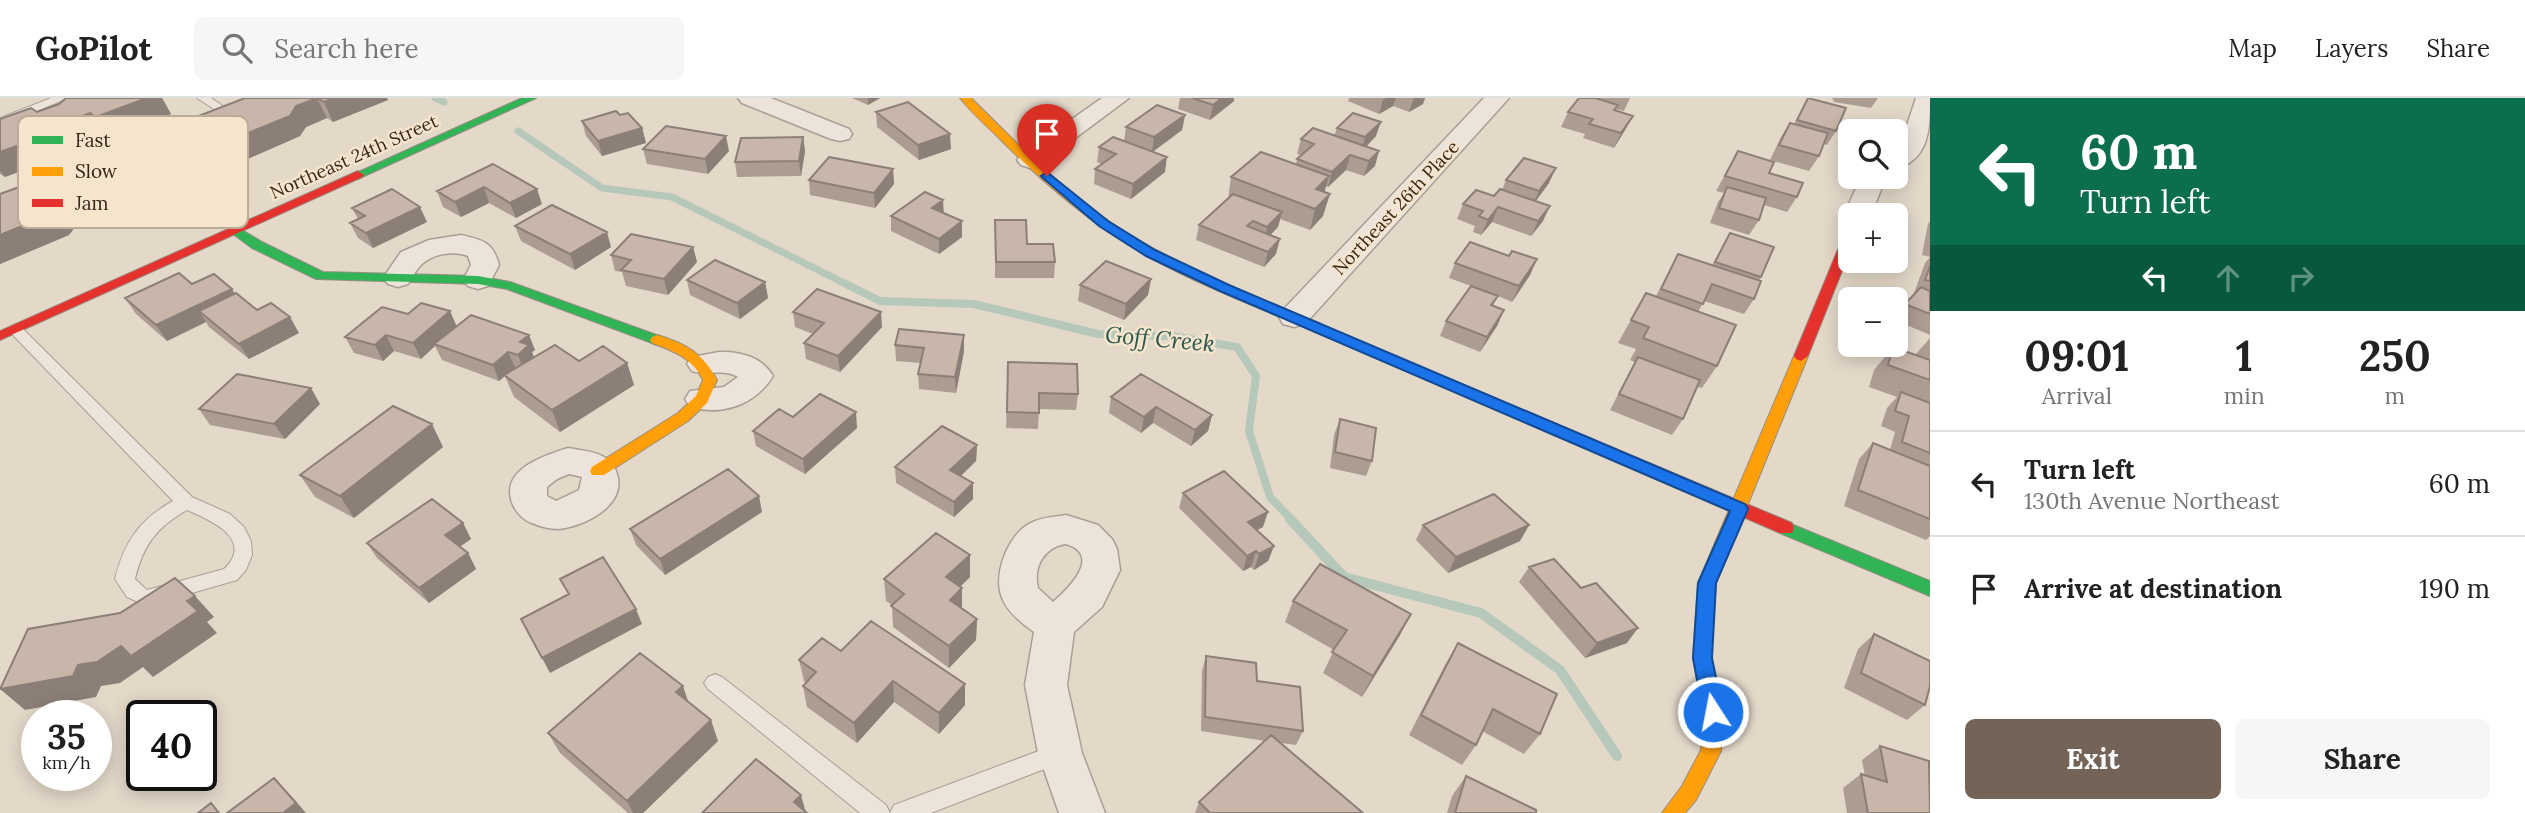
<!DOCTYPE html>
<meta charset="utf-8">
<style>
:root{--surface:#fff;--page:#f6f6f6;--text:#222;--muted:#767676;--line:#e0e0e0;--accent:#746458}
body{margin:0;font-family:Lora,serif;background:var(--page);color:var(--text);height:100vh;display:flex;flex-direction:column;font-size:26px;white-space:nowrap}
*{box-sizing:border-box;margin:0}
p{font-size:23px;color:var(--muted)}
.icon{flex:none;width:38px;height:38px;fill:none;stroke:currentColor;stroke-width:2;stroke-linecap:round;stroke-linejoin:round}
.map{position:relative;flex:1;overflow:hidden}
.side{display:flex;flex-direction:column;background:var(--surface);width:595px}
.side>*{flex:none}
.banner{background:#0b6e4f;color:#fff;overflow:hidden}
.buttons{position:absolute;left:1838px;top:21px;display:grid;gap:14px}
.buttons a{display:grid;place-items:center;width:70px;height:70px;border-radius:10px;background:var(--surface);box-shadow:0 4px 18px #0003;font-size:35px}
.speed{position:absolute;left:21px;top:602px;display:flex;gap:14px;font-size:35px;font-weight:700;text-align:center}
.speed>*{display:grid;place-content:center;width:91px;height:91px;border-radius:50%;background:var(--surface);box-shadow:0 4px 18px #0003;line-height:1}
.speed small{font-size:18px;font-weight:400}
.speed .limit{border:4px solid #111;border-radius:10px;background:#fff;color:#111}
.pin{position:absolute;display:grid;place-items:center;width:60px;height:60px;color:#fff;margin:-72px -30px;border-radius:50% 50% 50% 0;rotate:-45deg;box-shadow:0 0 7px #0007}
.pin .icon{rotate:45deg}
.me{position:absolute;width:77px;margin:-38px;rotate:349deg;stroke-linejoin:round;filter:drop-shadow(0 0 5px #0008)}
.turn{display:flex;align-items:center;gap:24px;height:147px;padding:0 35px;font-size:32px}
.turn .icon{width:91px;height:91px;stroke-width:2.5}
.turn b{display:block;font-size:49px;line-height:60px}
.lanes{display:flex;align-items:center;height:66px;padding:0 35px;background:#0003;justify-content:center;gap:35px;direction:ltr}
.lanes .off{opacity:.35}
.eta{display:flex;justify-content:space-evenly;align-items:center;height:119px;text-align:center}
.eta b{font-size:42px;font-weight:800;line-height:49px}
.cta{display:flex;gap:14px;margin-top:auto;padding:14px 35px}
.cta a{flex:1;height:80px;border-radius:10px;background:var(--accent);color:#fff;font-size:28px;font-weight:800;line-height:80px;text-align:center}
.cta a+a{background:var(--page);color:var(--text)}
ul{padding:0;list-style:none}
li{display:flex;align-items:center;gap:21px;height:105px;padding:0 35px;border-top:2px solid var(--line)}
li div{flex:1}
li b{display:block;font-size:26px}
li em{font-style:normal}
header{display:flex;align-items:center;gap:42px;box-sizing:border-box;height:98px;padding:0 35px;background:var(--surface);border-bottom:2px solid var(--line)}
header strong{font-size:33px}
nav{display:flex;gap:38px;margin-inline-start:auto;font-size:24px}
.search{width:490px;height:63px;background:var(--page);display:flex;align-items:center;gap:18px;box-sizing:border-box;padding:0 24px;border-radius:10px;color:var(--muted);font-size:26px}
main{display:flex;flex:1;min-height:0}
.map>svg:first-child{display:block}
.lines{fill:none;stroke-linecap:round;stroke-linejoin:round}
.stream-far2{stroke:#b5c8ba;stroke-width:7}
.stream-far1{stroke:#b5c8ba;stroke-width:8}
.stream{stroke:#b5c8ba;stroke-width:10}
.lane-casing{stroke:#a99e93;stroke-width:2}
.street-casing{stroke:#a99e93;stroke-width:3}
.fast-casing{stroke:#988d83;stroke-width:2}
.slow-casing{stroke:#988d83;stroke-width:2}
.jam-casing{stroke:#988d83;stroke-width:2}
.lane{fill:#ece4db;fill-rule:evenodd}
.street{fill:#ece4db;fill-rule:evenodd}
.fast{fill:#30b455;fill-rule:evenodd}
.slow{fill:#ff9f0a;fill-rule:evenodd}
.jam{fill:#e5322d;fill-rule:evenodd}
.wall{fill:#ac9d92}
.shaded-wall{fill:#8c7f77}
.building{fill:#c8b6aa;stroke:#8c7f77;stroke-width:2}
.route{fill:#1a73e8;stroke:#114b97;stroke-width:2}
.labels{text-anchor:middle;stroke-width:5;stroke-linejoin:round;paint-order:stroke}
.far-street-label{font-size:18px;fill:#37251b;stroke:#f6e5cd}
.water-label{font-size:23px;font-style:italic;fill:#2a574e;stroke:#f6e5cd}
.key{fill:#f6e5cd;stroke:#bdab98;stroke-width:2}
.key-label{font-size:19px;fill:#37251b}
</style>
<header>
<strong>GoPilot</strong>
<div class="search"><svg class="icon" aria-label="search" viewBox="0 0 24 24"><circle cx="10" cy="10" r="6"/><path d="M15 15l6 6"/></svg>Search here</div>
<nav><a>Map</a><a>Layers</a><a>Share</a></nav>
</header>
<main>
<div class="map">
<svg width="1930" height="715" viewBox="0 0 1930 715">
<rect width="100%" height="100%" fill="#e4d9c9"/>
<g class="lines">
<path class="stream-far2" d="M435 0 444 4
M518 33 602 90 672 99 850 188"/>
<path class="stream-far1" d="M846 186 880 203 974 206 1098 236 1172 238 1237 249 1256 278 1249 333 1270 399 1292 422"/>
<path class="stream" d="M1290 421 1344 479 1481 515 1560 572 1617 658"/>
<defs>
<path id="lane" d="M51 0H68L0 28V20Z
M197 0H211L232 14 166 41 213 72V78H203L155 45 114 61 108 57 217 13Z
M81 66 86 67V73L0 105V96Z
M15 226 20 228 192 399 230 416 244 429 251 443 252 457 246 472 237 482 147 508 127 499 115 481C124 444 140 421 173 403L10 234 7 231ZM187 412C210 422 255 441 224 471L147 492 135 481C143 447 157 429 187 412Z
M715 576 722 579 886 707 890 715H860L708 591 704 585 708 579Z
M1060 645 1068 648 1071 655 1068 662 931 715H890L894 707Z"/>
<path id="street" d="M738 0H771L849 31 852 36 849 41 840 43 831 41 742 5Z
M1102 0H1129L1039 67 1030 70 1021 67 1017 62 1021 57Z
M1484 0H1509L1305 226 1294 229 1283 226 1279 219 1283 212Z
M1916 0H1930C1930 29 1930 62 1895 71V50L1901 45Z
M1861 79H1891L1882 89 1871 117H1850L1848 123 1844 117Z
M461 137C483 142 493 144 499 167L488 188 478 191 468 188 463 182 471 167 468 158C454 152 432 156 421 167 416 172 412 180 408 186L398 189 388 186 383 180 401 154 429 142Z
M719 254C740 253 762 259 773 278 755 307 723 318 690 309L685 301 690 293 724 289 738 279C724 270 707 278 692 273L687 266 692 259Z
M568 350C579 352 594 353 604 359 610 362 615 369 617 376 627 408 583 429 558 431 550 431 539 428 532 425 523 422 517 415 513 407 498 372 543 358 568 350ZM569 376 582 379 579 392 556 403 547 398V389L557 381Z
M1066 417 1098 427 1112 441 1117 451 1120 472 1102 509 1074 534 1067 587 1082 655 1105 715H1059L1038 655 1025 587 1034 534C1002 512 991 492 1005 456 1011 442 1019 430 1033 424 1043 419 1055 419 1066 417ZM1066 446C1103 457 1068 491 1053 504L1038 490C1033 469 1044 449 1066 446Z"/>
<path id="fast" d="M522 0H536L362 79 358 81 352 77Z
M237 129 262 144 323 174 478 178 510 184 662 239 664 242 657 247 652 245 507 191 478 186 316 181 252 150 233 136V130Z
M1786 424 1930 483V498L1780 435 1778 430 1780 425Z"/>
<path id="slow" d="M960 0H971C1015 43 1058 89 1110 124 1175 168 1249 196 1321 226L1323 229 1316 233 1311 232C1257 209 1202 188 1151 160 1094 129 1046 87 1001 42 987 28 972 15 960 0Z
M657 237C685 245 704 256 717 282L707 305 688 323 604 377H592L590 373 592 369 678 315 696 298 703 282C692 260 674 253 652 245L650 242 652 239Z
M1801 253 1808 258 1716 485 1711 560 1723 614 1721 653 1696 702 1685 715H1662L1682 688 1701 652 1703 614 1693 560 1698 485 1794 258Z"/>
<path id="jam" d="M358 73 364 77 362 79 0 242V233Z
M1850 133V153L1808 258 1801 263 1796 261 1794 258 1844 137Z
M1316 225 1792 425 1794 430 1792 435H1780L1311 232 1309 229Z"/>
</defs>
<use href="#lane" class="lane-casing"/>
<use href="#street" class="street-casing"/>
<use href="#fast" class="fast-casing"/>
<use href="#slow" class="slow-casing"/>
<use href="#jam" class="jam-casing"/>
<use href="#lane" class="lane"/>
<use href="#street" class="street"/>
<use href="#fast" class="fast"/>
<use href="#slow" class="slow"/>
<use href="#jam" class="jam"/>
</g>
<path class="wall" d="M66 0H162L171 16 109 40 103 35 79 44 71 54 5 79 0 76V21L37 14 59 6Z
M245 0H387L388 2 333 24 327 20 306 29 300 38 243 63 208 40 196 19Z
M852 0H880L868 7Z
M1180 0H1234V3L1210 22 1178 11Z
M1349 0H1425L1423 6 1409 14 1393 8 1379 16 1348 3Z
M1579 0H1630L1624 13 1615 11V13L1633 18 1625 32 1614 50 1583 40 1585 36 1561 29 1568 14Z
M1808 0 1836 33 1827 47 1824 46 1819 58 1809 73 1770 62 1781 39 1790 25 1794 26Z
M1832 0H1878L1871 10 1834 4Z
M876 14 951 51 919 62 877 29Z
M620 17 642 30 646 45 602 58 586 38 582 23Z
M1185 17 1182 32 1153 54 1165 74 1131 101 1094 86 1095 71 1102 66 1097 64 1099 49 1124 43 1126 29Z
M1337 30 1376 38 1366 49 1375 68 1364 78 1346 72 1328 89 1326 88 1324 95 1323 118 1310 132 1280 121 1278 129 1270 137 1276 156 1264 169 1196 142 1199 127 1228 101 1231 79 1296 66 1297 61 1301 57 1297 56 1301 41 1334 38Z
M803 39 805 53 801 78 737 79 735 64Z
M643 51 729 53 708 76 647 66Z
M1738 53 1769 75 1797 99 1787 114 1764 107 1759 122 1749 137 1710 125 1718 104 1724 95 1716 93Z
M493 66 542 106 516 120 489 105 461 119 443 109 437 93Z
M893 71 894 86 875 110 810 97 809 82Z
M1506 82 1549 85 1536 103 1543 123 1531 138 1492 124 1481 137 1473 134 1475 128 1457 121 1463 106 1494 98 1502 92Z
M179 91 110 119 104 114 78 125 69 137 0 166V96L31 92Z
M352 110 427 124 373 150 358 140 350 125 358 121Z
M943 115 962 123V139L939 156 891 133V118Z
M995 122 1055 164 1054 180H995Z
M1930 123V237L1895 222V218L1913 198 1925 165 1930 159 1922 157 1928 126Z
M515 128 611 149 575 172 521 143Z
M1730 135 1761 179 1759 182 1754 201 1744 216 1704 203 1698 214 1717 268 1702 290 1698 289 1683 321 1672 337 1610 312 1635 264 1630 262 1636 251 1618 245 1646 195 1656 198 1678 156 1712 167Z
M693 149 697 164 668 197 626 188 622 174 615 173 611 157Z
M1509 158 1537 161 1530 177 1512 204 1498 198 1493 208 1504 212 1497 228 1480 254 1440 238 1446 223 1471 188 1449 180 1455 165Z
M1151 181 1148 197 1124 222 1078 203 1080 187Z
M687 182 765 184 768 200 740 221 690 197Z
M192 186 235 196 257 212 299 235 249 261 209 229 206 224 167 243 136 216 125 200Z
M793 214 882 229 840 274 806 261 804 245 813 236 795 229Z
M457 228 535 252 532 254 534 259 579 263 627 265 634 287 560 334 514 299 505 278 499 283 442 262 435 248 421 261 394 253 383 263 354 255 345 239Z
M1930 240V438L1926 442 1844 408 1859 361 1873 345 1890 352 1895 334 1881 328 1887 310 1897 299 1869 289 1874 272 1893 249 1915 257Z
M895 247 964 253 956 295 919 291 918 276 921 265 896 263Z
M1008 264 1078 296 1076 312 1039 311 1038 331 1006 330Z
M1111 299 1212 317 1208 333 1191 348 1153 325 1141 335 1109 315Z
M320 306 285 341 210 327 199 311Z
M793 319 857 330 805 376 756 348 753 333Z
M1340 321 1372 363 1366 378 1330 370 1334 337Z
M977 347 976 363 961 378 973 401 954 419 896 385 895 369Z
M443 349 354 420 315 399 300 377Z
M1183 395 1263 429 1257 432 1274 448 1268 463 1254 472 1251 469 1243 473 1179 410Z
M762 414 665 477 636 447 630 431Z
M463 425 471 441 459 449 468 455 476 471 429 505 377 460 367 445Z
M1423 427H1529L1520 443 1448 475 1416 442Z
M970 457V479L960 489 962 490V511L977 521 976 542 949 570 893 529 892 507 886 503 884 481Z
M1529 469 1581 490 1627 545 1585 560 1519 484Z
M1293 503 1400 537 1362 599 1323 575 1334 552 1285 524Z
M1874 536 1925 607 1907 622 1844 590 1858 551Z
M1458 545 1540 636 1524 656 1482 633 1476 647 1462 667 1409 637 1445 567Z
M841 553 965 607 939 636 894 604 857 645 807 609 803 588 806 585 804 583 799 562Z
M1206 558 1257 583 1303 633 1296 647 1281 645 1363 715H1195L1199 704 1265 643 1201 633 1202 573Z
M689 605 718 643 643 715H628L560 655 548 635Z
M1880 648 1930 715H1847L1843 690 1861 676 1865 678 1862 662Z
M1466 678 1536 715H1447L1452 698Z"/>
<path class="shaded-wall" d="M147 0H162L171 16 109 40 96 19Z
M317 0 327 20 306 29 300 38 243 63 231 42 296 8Z
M333 0H387L388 2 333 24 324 4Z
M868 0H880L868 7Z
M1222 0H1234V3L1210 22 1213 7Z
M1386 0H1396L1393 8 1379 16 1383 2Z
M1414 0H1425L1423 6 1409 14Z
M90 15 103 35 79 44 71 54 5 79 0 73V54L65 24Z
M1185 17 1182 32 1152 54 1154 39Z
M1633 18 1625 32 1614 50 1621 35Z
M1381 24 1376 38 1361 54 1365 39Z
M642 30 646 45 602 58 598 43Z
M950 36 951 51 919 62 918 47Z
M726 38 729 53 708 76 705 61Z
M803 39 805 53 801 78 799 63Z
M1379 53 1375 68 1364 78 1369 63Z
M1350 57 1346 72 1328 89 1332 74Z
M1167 59 1165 74 1131 101 1133 86Z
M166 69 179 91 110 119 96 98Z
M1556 70 1549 85 1532 108 1539 93Z
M893 71 894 86 875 110 874 95Z
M1329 78 1323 99 1316 91Z
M484 89 489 105 461 119 455 104Z
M537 91 542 106 516 120 510 105Z
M90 93 104 114 78 125 69 137 0 166V137L63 103Z
M1330 96 1323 118 1310 132 1315 111Z
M943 102 944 117 932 110Z
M1550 108 1543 123 1531 138 1538 123Z
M420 109 427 124 373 150 366 135Z
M1498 109 1492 124 1481 137 1488 122Z
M1282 114 1278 129 1264 144 1267 129Z
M962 123V139L939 156V141Z
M607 134 611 149 575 172 570 156Z
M1280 141 1276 156 1264 169 1268 154Z
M693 149 697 164 668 197 664 181Z
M1537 161 1530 177 1512 204 1519 188Z
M1151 181 1148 197 1124 222 1126 206Z
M765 184 768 200 740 221 737 205Z
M232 191 241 206 199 213 206 224 167 243 156 227Z
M1504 212 1497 228 1480 254 1487 239Z
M450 213 457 229 434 246 435 248 421 261 413 245Z
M881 214 882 229 840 274 838 258Z
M290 219 299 235 249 261 239 246Z
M386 237 394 253 383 263 375 247Z
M529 237 535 252 532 254 535 263 524 273 518 257 520 244Z
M964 237V253L956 295 955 279Z
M508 254 515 269 499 283 493 267Z
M627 265 634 287 560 334 552 312Z
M311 290 320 306 285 341 274 326Z
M1156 309 1153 325 1141 335 1144 319Z
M856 314 857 330 805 376 803 361Z
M1212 317 1208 333 1191 348 1195 332Z
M432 326 443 349 354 420 340 398Z
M977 347 976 363 950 388V372Z
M973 385V401L954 419V404Z
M759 398 762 414 665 477 660 461Z
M1268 414 1263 429 1244 439 1248 424Z
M463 425 471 441 454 453 445 437Z
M1529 427 1520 443 1448 475 1456 459Z
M1274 448 1268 463 1254 472 1259 456Z
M1256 453 1251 469 1243 473 1247 458Z
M468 455 476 471 429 505 419 490Z
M970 457V479L947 501 946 479Z
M962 490V512L950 502Z
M195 498 214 519 207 524 217 535 153 579 143 569 120 585 101 588 96 599 25 612 0 591 78 567Z
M636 511 642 526 550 575 542 560Z
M1411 516 1400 537 1362 599 1373 578Z
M977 521 976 542 949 570V548Z
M1638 530 1627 545 1585 560 1597 545Z
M893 583 894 604 857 645 854 625Z
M965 586V607L939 636V615Z
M683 588 690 609 676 594Z
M711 622 718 643 643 715H633L627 703Z
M274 680 293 700 306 715H283Z
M801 697 806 715 794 704Z"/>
<path class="building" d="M66 0H147L96 19 90 15 65 24 57 33 0 54V21L31 10 37 14 59 6Z
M245 0H317L296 8 290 18 231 42 196 19Z
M317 0H333L324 4Z
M1192 0H1222L1213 7Z
M1579 0H1595L1618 7 1614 12 1633 18 1621 35 1589 26 1593 21 1568 14Z
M1808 0 1846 10 1836 33 1797 22Z
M908 4 950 36 918 47 876 14Z
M1157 7 1185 17 1154 39 1126 29Z
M616 13 620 17 628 15 642 30 598 43 582 23Z
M1353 15 1381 24 1365 39 1337 30Z
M1790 25 1828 35 1819 58 1779 47Z
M666 28 726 38 705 61 643 51Z
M1313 30 1379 53 1369 63 1350 57 1332 74 1297 61 1314 46 1301 41Z
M803 39 799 63 735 64 741 40Z
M1113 39 1167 59 1133 86 1095 71 1116 56 1099 49Z
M132 46 166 69 96 98 90 93 63 103 53 115 0 137V96L25 87 31 92 56 82 66 71Z
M1738 53 1774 64 1769 75 1803 85 1797 99 1725 78Z
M1261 54 1329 78 1316 91 1330 96 1315 111 1231 79Z
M829 59 893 71 874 95 809 82Z
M1524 60 1556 70 1539 93 1506 82Z
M493 66 537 91 510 105 484 89 455 104 437 93Z
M1727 89 1766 100 1759 122 1719 110Z
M392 91 420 109 366 135 350 125 365 118 352 110Z
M1500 91 1550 108 1538 123 1498 109 1488 122 1479 118 1483 113 1463 106 1476 92 1494 98Z
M925 94 943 102 932 110 962 123 939 141 891 118Z
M1233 96 1282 114 1267 129 1253 123 1247 128 1280 141 1268 154 1199 127Z
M552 107 607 134 570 156 515 128Z
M995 122H1026L1027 146H1053L1055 164H996Z
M1730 135 1774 149 1761 179 1715 164Z
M631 136 693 149 664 181 621 172 631 162 611 157Z
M1470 144 1509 158 1512 153 1537 161 1519 188 1455 165Z
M1678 156 1761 183 1754 201 1712 186 1703 206 1661 191Z
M715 162 765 184 737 205 687 182Z
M1106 163 1151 181 1126 206 1080 187Z
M1930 168V183L1925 182Z
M179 175 192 186 214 176 232 191 156 227 125 200Z
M1471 188 1498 198 1491 207 1504 212 1487 239 1446 223Z
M1921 189 1930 193V216L1905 206Z
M817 191 881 214 838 258 804 245 824 225 793 214Z
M236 195 257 212 271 205 290 219 239 246 199 213Z
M1646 195 1736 227 1717 268 1643 240 1649 229 1631 222Z
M421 205 450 213 413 245 386 237 375 247 345 239 382 209 408 216Z
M471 217 529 237 520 244 529 247 518 257 508 254 493 267 434 246Z
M899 231 964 237 955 279 918 276 924 250 895 247Z
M555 247 579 263 603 248 627 265 552 312 504 277Z
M1893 249 1930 262V282L1888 267Z
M1638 259 1700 282 1683 321 1619 296Z
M1008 264 1077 266 1078 296 1039 295V315L1007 314Z
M237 276 311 290 274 326 199 311Z
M1141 276 1212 317 1195 332 1156 309 1144 319 1111 299Z
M1901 294 1930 305V355L1902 344 1909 318 1895 313Z
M820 296 856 314 803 361 753 333 779 311 793 319Z
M393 308 432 326 340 398 300 377Z
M1340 321 1376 330 1372 363 1335 354Z
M942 328 977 347 950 372 973 385 954 404 895 369Z
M1873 345 1930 368V421L1858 392Z
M728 371 759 398 660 461 630 431Z
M1224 373 1268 414 1248 424 1274 448 1259 456 1256 453 1247 458 1183 395Z
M1494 396 1529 427 1456 459 1423 427Z
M432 401 463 425 445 437 468 455 419 490 367 445Z
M936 435 970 457 946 479 962 490 950 502 977 521 949 548 891 508 904 496 884 481Z
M603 459 636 511 542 560 521 521 569 496 560 481Z
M1554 461 1581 490 1596 485 1638 530 1597 545 1529 469Z
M1320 466 1411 516 1373 578 1332 554 1347 532 1293 503Z
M175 480 195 498 187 503 198 513 131 558 121 548 97 564 78 567 73 578 0 591 28 531 120 515Z
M871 523 965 586 939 615 893 583 854 625 803 588 816 574 799 562 822 540 841 553Z
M1874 536 1930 563V588L1925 607 1861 575Z
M1458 545 1557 596 1540 636 1493 611 1476 647 1421 617Z
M640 555 683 588 676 594 711 622 627 703 548 635Z
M1206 558 1256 565 1257 583 1300 589 1303 633 1205 619Z
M1271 637 1363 715H1210L1199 704Z
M1880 648 1929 663 1930 715H1868L1861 676 1887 684Z
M756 661 801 697 794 704 807 715H702Z
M1466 678 1536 712V715H1455Z
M274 680 296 705 283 715H227Z
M211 705 219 715H198Z"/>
<path class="route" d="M1047 74 1108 123 1155 152 1229 187 1745 406 1748 411 1716 485 1712 560 1723 614 1720 621 1713 623 1706 621 1703 614 1693 560 1698 485 1730 413 1220 193 1146 158 1099 128 1043 80 1041 78Z"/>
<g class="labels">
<g class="far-street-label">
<text transform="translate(354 59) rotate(-24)" y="6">Northeast 24th Street</text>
<text transform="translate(1396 110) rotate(-47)" y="6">Northeast 26th Place</text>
</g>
<g class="water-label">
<text transform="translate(1160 241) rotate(5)" y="8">Goff Creek</text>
</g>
</g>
<rect x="18" y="18" width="230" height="112" rx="10" class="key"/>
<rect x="32" y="38" width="31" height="8" fill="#30b455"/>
<rect x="32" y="69" width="31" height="9" fill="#ff9f0a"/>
<rect x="32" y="101" width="31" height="8" fill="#e5322d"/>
<g class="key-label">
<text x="75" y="49">Fast</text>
<text x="75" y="80">Slow</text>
<text x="75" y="112">Jam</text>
</g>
</svg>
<div class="buttons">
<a><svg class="icon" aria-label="search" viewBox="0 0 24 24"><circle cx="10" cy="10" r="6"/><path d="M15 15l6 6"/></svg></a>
<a>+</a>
<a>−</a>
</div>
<div class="speed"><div>35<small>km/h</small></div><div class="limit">40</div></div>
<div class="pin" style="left:1047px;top:78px;background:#d93025"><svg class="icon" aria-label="arrive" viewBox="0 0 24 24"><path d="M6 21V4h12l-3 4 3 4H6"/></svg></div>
<svg class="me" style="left:1713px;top:614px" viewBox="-20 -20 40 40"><circle r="17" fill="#1a73e8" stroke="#fff" stroke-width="3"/><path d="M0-11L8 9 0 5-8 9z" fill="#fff"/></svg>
</div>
<section class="side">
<div class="banner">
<div class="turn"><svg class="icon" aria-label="left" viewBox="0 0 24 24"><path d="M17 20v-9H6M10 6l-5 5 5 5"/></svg><div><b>60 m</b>Turn left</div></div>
<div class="lanes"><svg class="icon" aria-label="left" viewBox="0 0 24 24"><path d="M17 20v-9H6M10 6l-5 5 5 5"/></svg><svg class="icon off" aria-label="ahead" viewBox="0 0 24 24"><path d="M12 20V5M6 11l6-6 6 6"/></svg><svg class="icon off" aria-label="right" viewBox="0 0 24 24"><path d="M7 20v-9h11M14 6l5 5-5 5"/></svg></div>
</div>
<div class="eta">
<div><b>09:01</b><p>Arrival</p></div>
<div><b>1</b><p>min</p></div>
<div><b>250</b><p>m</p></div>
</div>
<ul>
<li><svg class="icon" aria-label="left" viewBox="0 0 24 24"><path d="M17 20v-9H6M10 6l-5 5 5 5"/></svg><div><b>Turn left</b><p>130th Avenue Northeast</p></div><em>60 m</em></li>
<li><svg class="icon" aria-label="arrive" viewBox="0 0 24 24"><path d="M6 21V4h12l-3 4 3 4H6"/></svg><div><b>Arrive at destination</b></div><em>190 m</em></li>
</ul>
<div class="cta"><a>Exit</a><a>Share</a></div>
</section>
</main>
